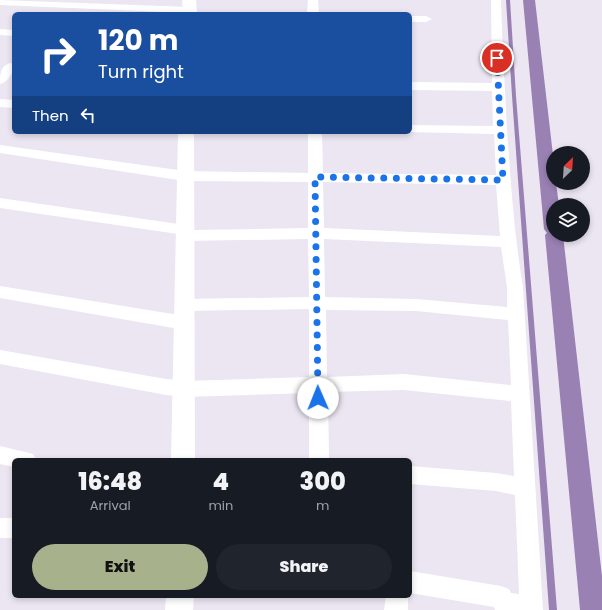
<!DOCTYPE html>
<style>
:root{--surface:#171b24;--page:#20242c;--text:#f1f3f6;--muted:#9ea1a6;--accent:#a7b28d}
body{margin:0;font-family:Poppins,sans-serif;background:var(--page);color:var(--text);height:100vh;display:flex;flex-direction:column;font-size:15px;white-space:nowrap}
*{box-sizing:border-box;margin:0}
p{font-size:13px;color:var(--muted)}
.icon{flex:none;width:22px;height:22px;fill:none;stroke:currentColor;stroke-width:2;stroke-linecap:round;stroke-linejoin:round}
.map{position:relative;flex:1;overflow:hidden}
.side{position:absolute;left:12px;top:458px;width:400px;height:140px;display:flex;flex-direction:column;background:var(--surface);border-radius:6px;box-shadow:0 2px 6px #0003}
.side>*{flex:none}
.guide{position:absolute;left:12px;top:12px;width:400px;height:122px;border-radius:6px;box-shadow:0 2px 6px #0003;background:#1a4fa0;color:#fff;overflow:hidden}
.needle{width:26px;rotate:25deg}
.tools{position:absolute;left:546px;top:146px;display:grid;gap:8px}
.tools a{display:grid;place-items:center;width:44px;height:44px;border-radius:50%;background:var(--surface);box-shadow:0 2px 6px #0003;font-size:20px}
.pin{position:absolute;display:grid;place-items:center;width:34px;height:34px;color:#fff;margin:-17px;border:2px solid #fff;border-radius:50%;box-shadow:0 1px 4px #0007}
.me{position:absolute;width:44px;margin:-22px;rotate:359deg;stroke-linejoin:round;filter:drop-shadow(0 0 3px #0008)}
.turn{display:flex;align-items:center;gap:14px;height:84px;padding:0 20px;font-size:18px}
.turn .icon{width:52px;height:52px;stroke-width:2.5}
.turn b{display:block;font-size:28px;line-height:34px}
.then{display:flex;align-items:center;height:38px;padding:0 20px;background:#0003;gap:8px;font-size:15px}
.eta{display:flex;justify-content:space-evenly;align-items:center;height:68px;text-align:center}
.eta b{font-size:24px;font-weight:800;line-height:28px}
.action{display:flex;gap:8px;margin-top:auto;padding:8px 20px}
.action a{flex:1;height:46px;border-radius:24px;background:var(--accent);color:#111;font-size:16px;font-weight:800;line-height:46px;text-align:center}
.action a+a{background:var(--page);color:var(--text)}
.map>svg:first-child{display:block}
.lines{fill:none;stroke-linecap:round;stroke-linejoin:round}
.stream{fill:#9981b4;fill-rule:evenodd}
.canal{fill:#9981b4;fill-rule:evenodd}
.minor{fill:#fff;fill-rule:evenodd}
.tertiary{fill:#fff;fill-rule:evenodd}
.route{stroke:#1a73e8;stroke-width:7;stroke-dasharray:0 12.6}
</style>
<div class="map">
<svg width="602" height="610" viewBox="0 0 602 610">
<rect width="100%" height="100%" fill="#ebe6f2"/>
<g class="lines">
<path class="stream" d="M506 0H510L516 96 557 610H549L512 96Z"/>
<path class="canal" d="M523 0H535L553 155V183H556L559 205H553V235H563L602 576V610H580L545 235 547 233 544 229Z"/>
<path class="minor" d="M0 0 189 7 195 10 189 13 0 5Z
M308 0H318L319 14H307Z
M491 0H501C502 44 505 87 507 130 511 183 514 235 523 287L543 610H495L494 607 410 593V571L501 586 509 589 511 593 519 594 515 495 496 491 410 484V466L496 473 514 476 511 401 404 390 328 392 329 460H309V393L185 397 166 395 0 364V350L166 379 185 381 309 377V309L185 311 179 310 176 305 179 300 185 299 309 297 308 239 185 241 179 240 177 236 178 234 0 208V198L185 225 190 226 192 230 308 228V182L185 181 0 153V145L185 171 308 173V132H322L323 173 496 175 494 134 406 132H410V125L493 126 492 91 410 90V82L492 83ZM323 182 496 185 500 236 324 228ZM324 239 501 247 507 287V307L416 299 325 297ZM326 310 416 311 508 320 511 385 404 374 327 377Z
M410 16H426L432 19 426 22H410Z
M0 29 14 30V36L0 35Z
M10 63 14 64C14 72 8 82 0 84 0 75 0 66 10 63Z
M0 99 14 100V108L0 107Z
M0 286 185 316 191 318 194 323 191 328 185 330 0 298Z
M0 446 33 454 36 460H14V467L0 464Z
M0 518H14V538H0Z
M386 596H408V610H384Z"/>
<path class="tertiary" d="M182 0H196L197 14H183Z
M178 132H194L195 460H171Z
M166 596H194L193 610H165Z"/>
</g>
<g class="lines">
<path class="route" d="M318 398 315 177 503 180 497 58"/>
</g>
</svg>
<div class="tools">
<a><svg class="needle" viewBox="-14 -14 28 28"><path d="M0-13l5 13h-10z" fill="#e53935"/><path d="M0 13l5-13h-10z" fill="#9ea1a6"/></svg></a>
<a><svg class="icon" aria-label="layers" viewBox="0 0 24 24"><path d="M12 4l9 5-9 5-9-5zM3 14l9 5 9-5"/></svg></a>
</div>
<div class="pin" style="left:497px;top:58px;background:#d93025"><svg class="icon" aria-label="arrive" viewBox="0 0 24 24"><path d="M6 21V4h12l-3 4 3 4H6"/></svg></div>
<svg class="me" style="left:318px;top:398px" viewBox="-20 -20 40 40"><circle r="19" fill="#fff"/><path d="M0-13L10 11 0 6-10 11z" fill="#1a73e8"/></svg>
<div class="guide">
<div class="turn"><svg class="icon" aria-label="right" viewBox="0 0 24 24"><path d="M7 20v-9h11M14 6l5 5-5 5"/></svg><div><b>120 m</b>Turn right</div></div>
<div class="then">Then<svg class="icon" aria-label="left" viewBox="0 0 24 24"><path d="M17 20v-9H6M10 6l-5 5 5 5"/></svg></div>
</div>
<section class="side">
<div class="eta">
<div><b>16:48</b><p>Arrival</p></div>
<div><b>4</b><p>min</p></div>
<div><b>300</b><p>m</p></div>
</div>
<div class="action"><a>Exit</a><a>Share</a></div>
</section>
</div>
